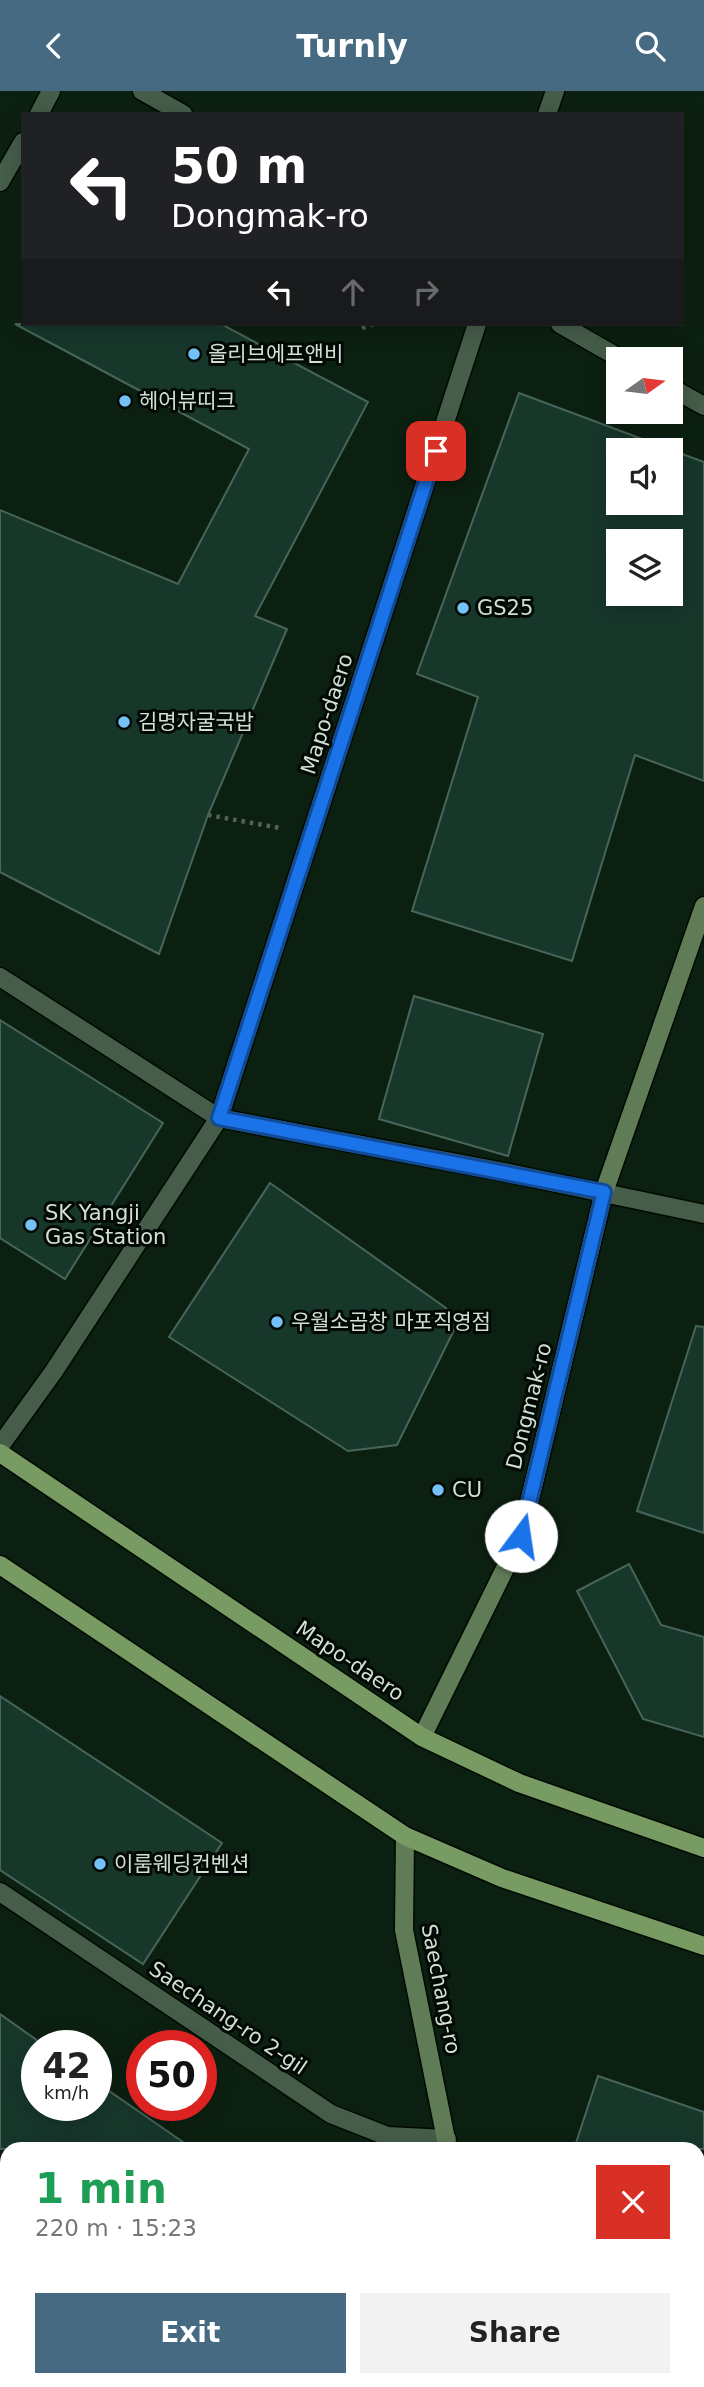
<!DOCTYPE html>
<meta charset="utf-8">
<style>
:root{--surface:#fff;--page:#f2f2f2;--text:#222;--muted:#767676;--accent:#466a81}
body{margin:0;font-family:"DejaVu Sans","Noto Sans KR",sans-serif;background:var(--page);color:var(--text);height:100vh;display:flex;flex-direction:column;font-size:26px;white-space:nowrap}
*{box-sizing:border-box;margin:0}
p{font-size:23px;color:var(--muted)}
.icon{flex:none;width:38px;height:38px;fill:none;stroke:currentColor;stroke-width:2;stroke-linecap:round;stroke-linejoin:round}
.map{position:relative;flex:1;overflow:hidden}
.sheet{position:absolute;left:0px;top:2051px;width:705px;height:245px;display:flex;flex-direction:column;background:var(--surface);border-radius:21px 21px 0 0;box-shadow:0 4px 18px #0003}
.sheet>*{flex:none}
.banner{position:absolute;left:21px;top:21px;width:663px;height:214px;border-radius:0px;box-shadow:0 4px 18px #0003;background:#202124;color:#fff;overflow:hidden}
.needle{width:46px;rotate:76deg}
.tools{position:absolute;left:606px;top:256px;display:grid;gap:14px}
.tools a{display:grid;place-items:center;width:77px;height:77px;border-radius:0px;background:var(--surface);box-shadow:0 4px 18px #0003;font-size:35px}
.speed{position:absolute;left:21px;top:1939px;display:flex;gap:14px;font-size:35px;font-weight:700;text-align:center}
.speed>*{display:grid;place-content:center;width:91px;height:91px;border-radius:50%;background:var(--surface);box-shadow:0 4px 18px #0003;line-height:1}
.speed small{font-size:18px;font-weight:400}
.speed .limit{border:10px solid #d22;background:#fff;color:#111}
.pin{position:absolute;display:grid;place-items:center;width:60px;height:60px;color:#fff;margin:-30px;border-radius:14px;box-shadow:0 4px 10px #0006}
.me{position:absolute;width:77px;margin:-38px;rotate:14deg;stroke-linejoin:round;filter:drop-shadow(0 0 5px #0008)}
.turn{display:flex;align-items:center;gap:24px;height:147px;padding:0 35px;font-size:32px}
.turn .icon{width:91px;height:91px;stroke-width:2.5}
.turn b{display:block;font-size:49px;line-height:60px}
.lanes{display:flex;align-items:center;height:66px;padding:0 35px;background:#0003;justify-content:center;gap:35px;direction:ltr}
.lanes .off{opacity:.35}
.round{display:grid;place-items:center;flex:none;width:74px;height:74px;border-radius:0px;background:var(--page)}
.head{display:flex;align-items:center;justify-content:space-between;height:119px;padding:0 35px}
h1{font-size:42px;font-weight:700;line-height:52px;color:#1e9e55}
.cta{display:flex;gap:14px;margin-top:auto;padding:14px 35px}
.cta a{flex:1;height:80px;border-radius:0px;background:var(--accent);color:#fff;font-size:28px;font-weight:700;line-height:80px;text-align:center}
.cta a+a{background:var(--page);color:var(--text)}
header{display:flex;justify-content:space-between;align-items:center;height:91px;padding:0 35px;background:var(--accent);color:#fff;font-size:32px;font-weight:700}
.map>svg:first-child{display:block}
.building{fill:#17372b;stroke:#476559;stroke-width:2;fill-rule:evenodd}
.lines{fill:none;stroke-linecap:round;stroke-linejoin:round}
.minor-casing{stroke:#000a01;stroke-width:21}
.secondary-casing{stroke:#000a01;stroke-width:21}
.primary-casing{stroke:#000a01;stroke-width:21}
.path{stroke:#526356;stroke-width:4.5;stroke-dasharray:3.5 5;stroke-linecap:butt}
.minor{stroke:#465d4a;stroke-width:18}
.secondary{stroke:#5f7c57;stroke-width:18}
.primary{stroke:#789b64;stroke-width:18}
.route-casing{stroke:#114b97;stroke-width:18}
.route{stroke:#1a73e8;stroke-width:12}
.poi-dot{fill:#73c1f6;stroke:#020803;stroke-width:2.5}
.labels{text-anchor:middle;stroke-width:6;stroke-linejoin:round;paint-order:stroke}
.poi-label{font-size:21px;fill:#d2dfd4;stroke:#020803;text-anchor:start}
.street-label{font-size:21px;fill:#d2dfd4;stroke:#020803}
</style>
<header><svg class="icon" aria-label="back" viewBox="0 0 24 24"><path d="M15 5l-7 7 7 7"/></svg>Turnly<svg class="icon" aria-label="search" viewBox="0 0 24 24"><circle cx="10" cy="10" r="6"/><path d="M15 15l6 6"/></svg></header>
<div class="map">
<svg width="704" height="2296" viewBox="0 0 704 2296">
<rect width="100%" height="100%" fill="#0c2011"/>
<path class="building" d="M15 233H221L368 311 255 525 287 538 208 724 159 863 0 781V419L178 493 249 358Z
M519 302 704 371V690L635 664 572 870 412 820 478 606 417 583ZM618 359H670V411H618ZM618 450H670V502H618Z
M414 905 543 943 508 1065 379 1028Z
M0 929 163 1032 65 1188 0 1147Z
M270 1092 460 1227 397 1354 348 1360 169 1246Z
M696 1235 704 1236V1442L637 1420Z
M629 1473 661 1534 704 1546V1646L643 1628 577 1500Z
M0 1605 222 1752 143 1873 0 1779Z
M0 1923 45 1955H37V2014H96V1991L193 2058H0Z
M598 1985 704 2021V2058H574Z"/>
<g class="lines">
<defs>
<path id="minor" d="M142 0 183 23
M39 23 51 0
M547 23 555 0
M0 91 23 51
M560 233 621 268
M670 296 704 315
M0 886 219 1027 509 1082 704 1123
M0 1355 54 1280 219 1027 477 233
M0 1801 331 2023 387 2045 447 2048
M0 2170 7 2176
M157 2289 166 2296"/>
<path id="secondary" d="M422 1646 521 1445 604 1101 704 815
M405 1745 404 1839 448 2058
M471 2289 472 2296"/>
<path id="primary" d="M0 1362 422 1646 519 1692 704 1757
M0 1474 405 1745 502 1787 704 1855"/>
</defs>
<use href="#minor" class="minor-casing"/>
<use href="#secondary" class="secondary-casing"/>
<use href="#primary" class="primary-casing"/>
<path class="path" d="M362 237 373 233
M208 724 280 737"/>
<use href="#minor" class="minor"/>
<use href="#secondary" class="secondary"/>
<use href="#primary" class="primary"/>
</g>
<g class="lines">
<defs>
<path id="route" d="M436 360 219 1027 604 1101 521 1445"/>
</defs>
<use href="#route" class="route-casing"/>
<use href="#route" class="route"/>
</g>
<g class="poi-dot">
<circle cx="194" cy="263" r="7"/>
<circle cx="125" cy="310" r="7"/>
<circle cx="463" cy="517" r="7"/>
<circle cx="124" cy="631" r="7"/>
<circle cx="31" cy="1134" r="7"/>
<circle cx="277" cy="1231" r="7"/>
<circle cx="438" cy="1399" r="7"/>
<circle cx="100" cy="1773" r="7"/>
</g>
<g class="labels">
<g class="poi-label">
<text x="208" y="270">올리브에프앤비</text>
<text x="139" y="317">헤어뷰띠크</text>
<text x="477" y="524">GS25</text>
<text x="138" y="638">김명자굴국밥</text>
<text x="45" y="1129">SK Yangji<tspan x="45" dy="24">Gas Station</tspan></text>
<text x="291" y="1238">우월소곱창 마포직영점</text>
<text x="452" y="1406">CU</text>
<text x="114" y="1780">이룸웨딩컨벤션</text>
</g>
<g class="street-label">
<text transform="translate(327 623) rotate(-72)" y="7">Mapo-daero</text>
<text transform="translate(529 1315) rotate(-76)" y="7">Dongmak-ro</text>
<text transform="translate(350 1570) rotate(34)" y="7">Mapo-daero</text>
<text transform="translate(441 1898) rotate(79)" y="7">Saechang-ro</text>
<text transform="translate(228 1927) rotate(34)" y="7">Saechang-ro 2-gil</text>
</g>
</g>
</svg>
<div class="tools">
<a><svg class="needle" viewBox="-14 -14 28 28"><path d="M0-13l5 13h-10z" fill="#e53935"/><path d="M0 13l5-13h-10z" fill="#767676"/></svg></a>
<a><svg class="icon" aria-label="sound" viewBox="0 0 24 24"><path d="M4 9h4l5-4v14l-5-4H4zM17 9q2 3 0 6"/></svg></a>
<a><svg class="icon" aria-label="layers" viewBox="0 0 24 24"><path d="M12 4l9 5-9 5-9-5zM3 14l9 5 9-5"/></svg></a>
</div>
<div class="speed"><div>42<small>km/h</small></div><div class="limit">50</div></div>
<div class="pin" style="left:436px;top:360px;background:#d93025"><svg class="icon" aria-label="arrive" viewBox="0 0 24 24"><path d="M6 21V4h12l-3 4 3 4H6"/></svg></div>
<svg class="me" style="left:521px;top:1445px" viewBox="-20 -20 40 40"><circle r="19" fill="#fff"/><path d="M0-13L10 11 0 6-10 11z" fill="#1a73e8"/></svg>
<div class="banner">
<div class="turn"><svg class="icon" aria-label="left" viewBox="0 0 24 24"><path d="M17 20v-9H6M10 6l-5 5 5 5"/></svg><div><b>50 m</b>Dongmak-ro</div></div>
<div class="lanes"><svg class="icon" aria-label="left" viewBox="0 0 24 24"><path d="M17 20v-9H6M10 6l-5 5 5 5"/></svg><svg class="icon off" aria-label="ahead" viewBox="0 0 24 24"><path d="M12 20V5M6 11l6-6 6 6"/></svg><svg class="icon off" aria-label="right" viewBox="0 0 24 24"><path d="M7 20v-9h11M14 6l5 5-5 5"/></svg></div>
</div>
<section class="sheet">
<div class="head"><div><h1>1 min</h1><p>220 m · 15:23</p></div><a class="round" style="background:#d93025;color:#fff"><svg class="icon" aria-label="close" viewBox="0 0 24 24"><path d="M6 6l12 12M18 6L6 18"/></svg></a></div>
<div class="cta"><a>Exit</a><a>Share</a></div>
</section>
</div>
